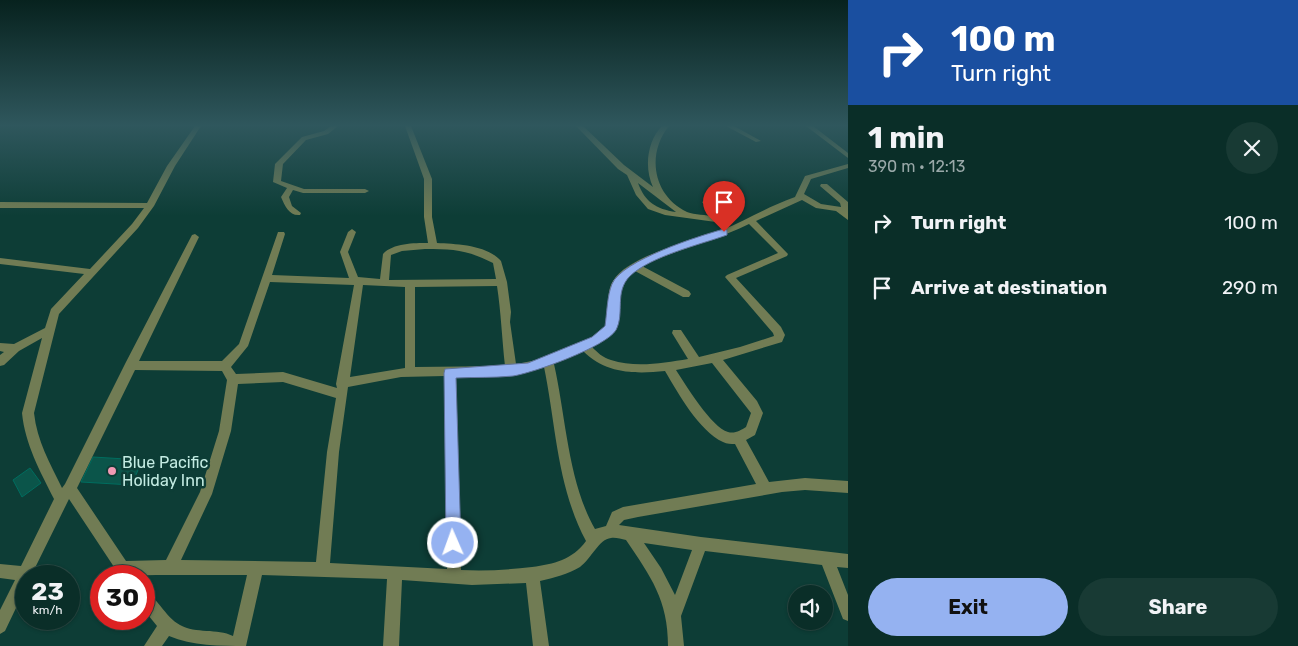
<!DOCTYPE html>
<meta charset="utf-8">
<style>
:root{--surface:#0a2e28;--page:#183a34;--text:#f1f3f6;--muted:#99a8a8;--line:#2a4a45;--accent:#95b2f1}
body{margin:0;font-family:Rubik,sans-serif;background:var(--page);color:var(--text);height:100vh;display:flex;flex-direction:column;font-size:19px;white-space:nowrap}
*{box-sizing:border-box;margin:0}
p{font-size:16px;color:var(--muted)}
.icon{flex:none;width:28px;height:28px;fill:none;stroke:currentColor;stroke-width:2;stroke-linecap:round;stroke-linejoin:round}
.map{position:relative;flex:1;overflow:hidden}
.sheet{display:flex;flex-direction:column;background:var(--surface);width:450px}
.sheet>*{flex:none}
.hud{background:#1a4fa0;color:#fff;overflow:hidden}
.controls{position:absolute;left:788px;top:585px;display:grid;gap:10px}
.controls a{display:grid;place-items:center;width:45px;height:45px;border-radius:50%;background:var(--surface);box-shadow:0 1px 4px #0004,0 0 0 1px var(--line);font-size:25px}
.speed{position:absolute;left:15px;top:565px;display:flex;gap:10px;font-size:25px;font-weight:700;text-align:center}
.speed>*{display:grid;place-content:center;width:65px;height:65px;border-radius:50%;background:var(--surface);box-shadow:0 1px 4px #0004,0 0 0 1px var(--line);line-height:1}
.speed small{font-size:12px;font-weight:400}
.speed .limit{border:8px solid #d22;background:#fff;color:#111}
.pin{position:absolute;display:grid;place-items:center;width:42px;height:42px;color:#fff;margin:-51px -21px;border-radius:50% 50% 50% 0;rotate:-45deg;box-shadow:0 0 5px #0007}
.pin .icon{rotate:45deg}
.me{position:absolute;width:55px;margin:-28px;rotate:358deg;stroke-linejoin:round;filter:drop-shadow(0 0 4px #0008)}
.turn{display:flex;align-items:center;gap:18px;height:105px;padding:0 20px;font-size:22px}
.turn .icon{width:65px;height:65px;stroke-width:2.5}
.turn b{display:block;font-size:35px;line-height:42px}
.round{display:grid;place-items:center;flex:none;width:52px;height:52px;border-radius:26px;background:var(--page)}
.headline{display:flex;align-items:center;justify-content:space-between;height:85px;padding:0 20px}
h1{font-size:30px;font-weight:700;line-height:38px}
.action{display:flex;gap:10px;margin-top:auto;padding:10px 20px}
.action a{flex:1;height:58px;border-radius:30px;background:var(--accent);color:#111;font-size:20px;font-weight:700;line-height:58px;text-align:center}
.action a+a{background:var(--page);color:var(--text)}
ul{padding:0;list-style:none}
li{display:flex;align-items:center;gap:15px;height:65px;padding:0 20px}
li div{flex:1}
li b{display:block;font-size:19px}
li em{font-style:normal}
main{display:flex;flex:1;min-height:0}
.map>svg:first-child{display:block}
.building{fill:#0b554a;stroke:#006d5f}
.lines{fill:none;stroke-linecap:round;stroke-linejoin:round}
.minor{fill:#717c54;fill-rule:evenodd}
.route{fill:#95b2f1;stroke:#61749d}
.poi-dot{fill:#f09ab4;stroke:#0d3d36;stroke-width:2}
.labels{text-anchor:middle;stroke-width:5;stroke-linejoin:round;paint-order:stroke}
.near-poi-label{font-size:16px;fill:#c4ece3;stroke:#0d3d36;text-anchor:start}
</style>
<main>
<div class="map">
<svg width="848" height="646" viewBox="0 0 848 646">
<rect width="100%" height="100%" fill="#0d3d36"/>
<path class="building" d="M93 457 142 460 132 485 81 482Z
M30 468 41 483 22 497 13 480Z"/>
<g class="lines">
<path class="minor" d="M195 126H201L175 166 154 206 138 228 59 314 34 413C37 441 50 463 62 488L65 484 126 362 192 235 195 234 199 237 139 361H222L239 344 278 232H284L285 234 272 275 349 278 340 252 348 232 352 229 356 232 348 252 358 277 380 279 383 254C393 243 414 243 428 243L424 217V179L405 126H411L432 179V217L437 243C457 244 487 245 501 261L507 282 511 312 510 322 516 364C548 359 581 347 607 326 610 312 605 294 613 281 628 255 694 241 722 230 747 220 769 206 795 197L805 176 848 164V168L811 179 804 194 821 204 841 207 840 203 820 186 821 184H827L848 202V220L836 211 816 208 802 200 756 221 788 254 787 256 736 278 781 327 785 335 782 342 723 360 757 401 763 413 755 435 746 440 769 482 805 478 848 481V493L805 490 782 492 638 517 624 520 619 525 701 537 848 554V568L837 567 848 595V621L843 619 822 565 705 551 681 616 684 646H668C668 600 651 577 626 540 621 539 615 537 611 538 599 539 591 559 580 567 568 574 554 578 540 581L549 646H533L526 583 472 585 402 580 399 646H383L387 579 262 575 246 646C220 646 192 646 169 636L162 646H144L157 626 144 610V591C156 595 165 617 180 625 196 634 217 628 233 636L247 575H156L120 576 69 499 31 576H26V587L5 631 0 634V610L15 580 0 578V564L21 566 54 499C40 471 25 444 22 413L42 338 19 351 4 365 0 366V355L4 352 0 351V343L14 344 45 328 51 309 84 274 0 264V258L90 269 132 224 144 208H0V202L147 203 167 166ZM749 224 778 253 727 275 725 277 773 333 774 336 740 347 699 357 681 330H673L672 333 688 359C664 363 635 368 611 360 603 358 597 352 592 347L615 331 617 323 619 293 621 283 635 271 683 297H689L691 294 689 291 642 266C677 249 715 241 749 224ZM425 249C454 249 467 250 493 263L496 279 389 280 391 255 402 251ZM270 282 354 285 336 384 337 388 283 372 236 374 231 367 248 346ZM363 285 405 287V368L350 377ZM497 286C501 312 502 339 505 366L415 367V287ZM583 351C606 374 635 374 665 371 678 393 699 431 723 442 727 444 731 444 735 444L756 484 623 507 612 512 606 526 595 529C568 482 566 417 554 364ZM712 363 751 413 746 427C741 430 735 434 728 432 712 428 685 384 676 370ZM544 367C556 425 557 487 586 541 572 560 554 564 532 567 508 570 485 571 461 570L456 376H511ZM135 370 222 371 227 380 219 431 200 492 166 560 126 561 77 488ZM445 376 447 569 330 563 339 452 348 387 401 377ZM283 382 336 398 327 452 316 562 181 560 212 494 231 431 238 384ZM644 543 692 550 675 595 661 568Z
M331 126H338L328 134 306 140 283 164 281 181 304 189H365L369 191 365 193H303L293 190 289 197 292 206 301 213 300 215C289 216 285 206 281 197L287 188 273 182 275 164 302 137 324 131Z
M576 126H583L624 165 653 187C644 168 647 141 662 126H669C646 154 653 196 687 212 695 215 706 215 714 216L702 202 706 200H709L727 220 723 223 665 215 648 209 636 195 627 175 618 169ZM638 183 676 212C656 209 645 202 638 183Z
M726 126H734L761 141 756 142Z
M806 126H813L848 153V158Z"/>
</g>
<linearGradient id="sky" x2="0" y2="1"><stop stop-color="#07221e"/><stop offset="0.58" stop-color="#2f575d"/><stop offset="1" stop-color="#2f575d" stop-opacity="0"/></linearGradient>
<rect width="848" height="216" fill="url(#sky)"/>
<path class="route" d="M724 229 727 230V235C699 245 651 256 630 276 614 292 625 313 616 330 606 347 533 373 513 376 495 378 475 377 456 378L461 543 459 548 453 551 448 548 446 543 444 373 445 369 528 363 592 337 605 326C607 313 607 296 612 284 622 260 699 236 724 229Z"/>
<circle class="poi-dot" cx="112" cy="471" r="5"/>
<g class="labels">
<g class="near-poi-label">
<text x="122" y="468">Blue Pacific<tspan x="122" dy="18">Holiday Inn</tspan></text>
</g>
</g>
</svg>
<div class="controls">
<a><svg class="icon" aria-label="sound" viewBox="0 0 24 24"><path d="M4 9h4l5-4v14l-5-4H4zM17 9q2 3 0 6"/></svg></a>
</div>
<div class="speed"><div>23<small>km/h</small></div><div class="limit">30</div></div>
<div class="pin" style="left:724px;top:232px;background:#d93025"><svg class="icon" aria-label="arrive" viewBox="0 0 24 24"><path d="M6 21V4h12l-3 4 3 4H6"/></svg></div>
<svg class="me" style="left:453px;top:543px" viewBox="-20 -20 40 40"><circle r="17" fill="#95b2f1" stroke="#fff" stroke-width="3"/><path d="M0-11L8 9 0 5-8 9z" fill="#fff"/></svg>
</div>
<section class="sheet">
<div class="hud">
<div class="turn"><svg class="icon" aria-label="right" viewBox="0 0 24 24"><path d="M7 20v-9h11M14 6l5 5-5 5"/></svg><div><b>100 m</b>Turn right</div></div>
</div>
<div class="headline"><div><h1>1 min</h1><p>390 m · 12:13</p></div><a class="round"><svg class="icon" aria-label="close" viewBox="0 0 24 24"><path d="M6 6l12 12M18 6L6 18"/></svg></a></div>
<ul>
<li><svg class="icon" aria-label="right" viewBox="0 0 24 24"><path d="M7 20v-9h11M14 6l5 5-5 5"/></svg><div><b>Turn right</b></div><em>100 m</em></li>
<li><svg class="icon" aria-label="arrive" viewBox="0 0 24 24"><path d="M6 21V4h12l-3 4 3 4H6"/></svg><div><b>Arrive at destination</b></div><em>290 m</em></li>
</ul>
<div class="action"><a>Exit</a><a>Share</a></div>
</section>
</main>
